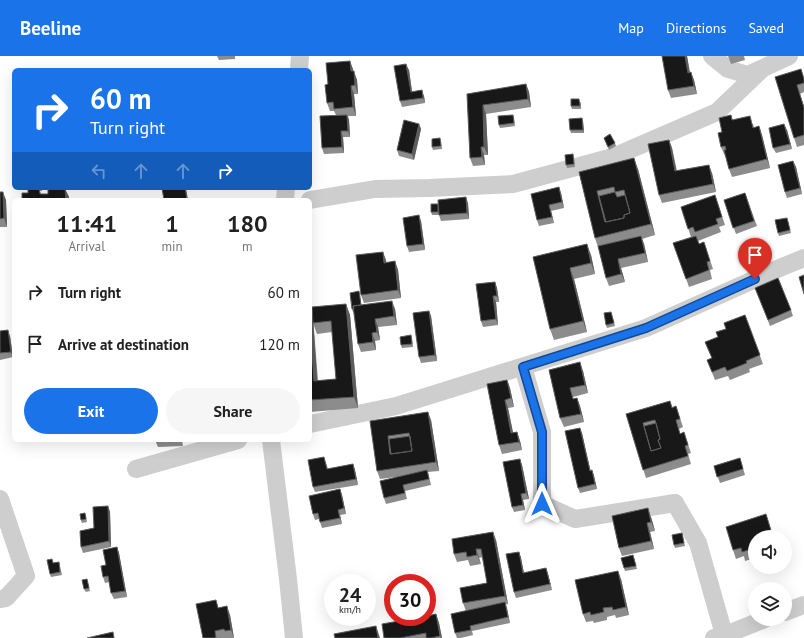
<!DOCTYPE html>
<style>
:root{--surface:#fff;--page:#f6f6f6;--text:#202124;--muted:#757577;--accent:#1a73e8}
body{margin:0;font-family:"PT Sans",sans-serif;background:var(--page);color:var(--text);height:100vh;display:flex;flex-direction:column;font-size:15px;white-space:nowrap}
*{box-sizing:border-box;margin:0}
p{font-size:13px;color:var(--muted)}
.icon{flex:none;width:22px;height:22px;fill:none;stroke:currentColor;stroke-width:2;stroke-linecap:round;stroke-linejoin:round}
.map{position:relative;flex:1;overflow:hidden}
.drawer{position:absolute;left:12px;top:142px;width:300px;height:244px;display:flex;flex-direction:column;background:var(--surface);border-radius:6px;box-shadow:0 4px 16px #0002}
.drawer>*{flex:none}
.hud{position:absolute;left:12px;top:12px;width:300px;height:122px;border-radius:6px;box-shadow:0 4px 16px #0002;background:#1a73e8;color:#fff;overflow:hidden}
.fabs{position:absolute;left:748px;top:474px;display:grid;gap:8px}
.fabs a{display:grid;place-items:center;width:44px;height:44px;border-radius:50%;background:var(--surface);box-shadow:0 4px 16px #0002;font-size:20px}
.speed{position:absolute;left:324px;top:518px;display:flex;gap:8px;font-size:20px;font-weight:700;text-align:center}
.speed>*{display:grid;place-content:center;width:52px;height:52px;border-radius:50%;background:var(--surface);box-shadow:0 4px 16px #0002;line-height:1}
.speed small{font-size:10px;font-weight:400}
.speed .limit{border:6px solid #d22;background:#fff;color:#111}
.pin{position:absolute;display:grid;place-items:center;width:34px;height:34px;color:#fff;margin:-41px -17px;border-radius:50% 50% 50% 0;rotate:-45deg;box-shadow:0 0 4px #0007}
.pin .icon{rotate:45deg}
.me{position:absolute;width:44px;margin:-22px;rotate:0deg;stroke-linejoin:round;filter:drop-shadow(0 0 3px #0008)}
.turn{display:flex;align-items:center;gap:14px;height:84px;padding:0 12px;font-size:18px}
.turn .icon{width:52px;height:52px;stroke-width:2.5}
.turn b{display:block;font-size:28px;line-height:34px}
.lanes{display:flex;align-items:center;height:38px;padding:0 12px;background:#0003;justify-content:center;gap:20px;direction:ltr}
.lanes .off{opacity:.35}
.eta{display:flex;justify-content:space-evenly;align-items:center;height:68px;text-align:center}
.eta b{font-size:24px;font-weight:800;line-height:28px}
.cta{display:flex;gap:8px;margin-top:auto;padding:8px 12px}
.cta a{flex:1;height:46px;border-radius:24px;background:var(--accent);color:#fff;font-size:16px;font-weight:800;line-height:46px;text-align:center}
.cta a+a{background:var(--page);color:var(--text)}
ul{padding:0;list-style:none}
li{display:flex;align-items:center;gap:12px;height:52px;padding:0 12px}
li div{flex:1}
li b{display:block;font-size:15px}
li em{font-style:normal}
header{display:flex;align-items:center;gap:24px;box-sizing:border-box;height:56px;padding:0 20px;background:var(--accent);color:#fff}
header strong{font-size:19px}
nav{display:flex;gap:22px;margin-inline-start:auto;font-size:14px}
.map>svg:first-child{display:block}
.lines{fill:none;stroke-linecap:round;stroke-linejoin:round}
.minor{stroke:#cecece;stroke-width:18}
.wall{fill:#8c8c8c}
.shaded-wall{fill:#5d5d5d}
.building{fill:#181818;stroke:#5d5d5d;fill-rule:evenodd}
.route-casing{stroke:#114b97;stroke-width:10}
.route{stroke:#1a73e8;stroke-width:7}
</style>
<header>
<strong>Beeline</strong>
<nav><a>Map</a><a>Directions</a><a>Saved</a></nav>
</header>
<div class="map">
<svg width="804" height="582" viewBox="0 0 804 582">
<rect width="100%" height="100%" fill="#fff"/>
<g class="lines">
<path class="minor" d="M712 0 728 13 748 19 789 0
M299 14 300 0
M285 144 286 132
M310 144 375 133 429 132 513 128 613 101 717 56 763 12
M523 311 542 376V448L575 463 675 447 698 487 725 582
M310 368 396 350 646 272 782 211 804 202
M271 384 288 523 294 582
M136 413 238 384
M0 443 26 520 6 542 0 543
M785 556 804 549
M714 582 725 579 765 563"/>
</g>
<path class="wall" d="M217 0H235V3L219 4Z
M687 0 690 16 694 24 697 38 671 42 668 34Z
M728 0H744L745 4 731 8Z
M350 5 353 15 357 24 358 38H354L356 60H348L349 64 350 81H343L344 97 324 98 322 92 336 59 334 55H330L327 47 328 28Z
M409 14 412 36 424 40 425 47 402 51 400 45Z
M775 21H804V36L800 38 804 50V89L797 91Z
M526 28 529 36 531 51 486 58 488 99H484L485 109 473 110 470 102 467 38Z
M581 46V53H572L571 50Z
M513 59 514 62 515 70 500 72 499 69Z
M731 59 733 64 753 68 754 72 762 79 770 112 732 121 729 113 725 99V100L721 91 722 76Z
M582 62 583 65 584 77H571L570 74Z
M419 68 421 73 414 104 399 100 397 94Z
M787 74 792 93 776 97 773 92Z
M604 82 615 87 616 90 609 94Z
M669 84 672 92 677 115 712 117 716 136 662 147 659 139Z
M441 85 442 93 433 94 432 91Z
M574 101 575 111 567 112 566 109Z
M793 105 796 111 802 138 787 142 785 136Z
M638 113 655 179 642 183 644 188 648 206 621 212 625 226 609 230 606 222 598 191 595 182 579 116Z
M31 132H42V135H40L41 138H48V132L65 133 69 141V144H22L31 133Z
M0 136 6 144 7 171H0Z
M561 137 564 152 551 155 554 167 539 170 537 164 531 138Z
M745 137 757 170 736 178 724 144Z
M715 139 725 169 719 171 721 176 698 185 696 180 699 188 704 186 713 213 710 214 712 223 689 231 673 187 691 181 681 151Z
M468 147 469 163 441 165 439 159H432L431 156Z
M421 165 425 194 409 196 407 190Z
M788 165 791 177 779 180 778 177Z
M383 196 386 207 395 205 398 214 401 242 364 247 361 239Z
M591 199 595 218 574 223 587 276 554 284 550 273 533 201Z
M495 226 497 232 499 246H496L498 269 483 271 481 265Z
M755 232 791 254 793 260 770 270Z
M360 238 361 249 395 253 397 269 378 271 380 284 375 285 376 294 361 296 358 288 354 256H353L352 253Z
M346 248 350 259 358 352 310 356V255L313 262 318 325 336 323 332 276 317 278 313 267Z
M429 255 431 260 437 305 421 307 419 301Z
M611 256 615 270 607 272 606 269Z
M745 259 763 308 749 313 750 316 730 324 728 320 715 324 707 304 711 303 718 281 726 273Z
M0 275 10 280 13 301 0 304Z
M411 279 412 282 413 291 402 292 401 289Z
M549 314 583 315 588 337 573 341 574 343 577 342 580 350 584 366 564 371 560 362Z
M507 324 510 332 514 351 508 352 513 377 517 376 520 385 522 394 502 398 499 389Z
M670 345 672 351 676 350 683 371 679 373 680 378 687 385 691 397 688 398 691 408 646 422 626 358Z
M431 364 439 415 428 416 431 429 405 435 407 443 386 448 384 442 396 421 380 423 377 415 370 365Z
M582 377 590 415 592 414 594 420 597 433 580 437 578 432Z
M155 384H182L183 390 158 391Z
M740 402 745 419 720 427 714 410Z
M520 403 522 409 529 443 523 444 525 454 514 456 512 451Z
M326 407 328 413 353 408 355 414 358 429 315 436 313 431Z
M340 433 342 439 346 458 340 459 342 468 322 472 319 463 315 464 313 458Z
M108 450 110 456 111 491 83 497 81 491Z
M86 460 87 466 82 467 81 464Z
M651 461 655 475 650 476 654 493 622 500 619 492Z
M769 467 755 481V502L745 505 744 500 736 503 733 494Z
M682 477 685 490 675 492 674 489Z
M496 484 508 548 505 549 510 567 472 575 473 579 461 582H457L455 577 466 555 463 547 487 527 483 501 479 502 481 508 470 510 468 504 457 506 454 498Z
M117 491 119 497 127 541 114 543 111 537 109 526 105 527 103 521 106 509Z
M519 496 521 502 524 517 546 512 548 518 552 534 516 542 514 536Z
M634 502 637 513 625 515 624 512Z
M53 506V507L59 506 62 519 51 521 50 518Z
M87 523 90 535 86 536 84 533Z
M621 523 629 559 616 562 615 559 607 561V564L594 567 593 565 586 566 583 558Z
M368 539 372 550V556L369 561 365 564 359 566H354L349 563 347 561H367Z
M219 552 230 559 234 582H203Z
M436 558 439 567 442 582H384Z"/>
<path class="shaded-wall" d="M685 0H687L691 25 688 17Z
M350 5 353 13 354 24 351 15Z
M406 8 409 14 413 42 411 36Z
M354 15 357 24 358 38 355 29Z
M691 16 694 24 697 38 694 30Z
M526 28 529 36 531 51 528 43Z
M351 30 354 38 356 60 353 51Z
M422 34 424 40 425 47 423 42Z
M483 49 486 58 488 99 484 91Z
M347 59 349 64 350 81 348 75Z
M582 62 583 65 584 77 583 74Z
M419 68 421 73 414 104 412 98Z
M784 68 787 74 792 93 790 88Z
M759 70 762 79 770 112 767 103Z
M341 75 343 81 344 97 342 91Z
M669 84 672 92 678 124 675 115Z
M481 91 484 99 485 109 482 101Z
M634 102 638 113 655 179 651 168Z
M793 105 796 111 802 138 800 132Z
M709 109 712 117 716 136 713 128Z
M559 131 561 137 564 152 562 146Z
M185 132H186L188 144H187V143Z
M65 133 69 141V144H66Z
M3 136 6 144 7 171 4 162Z
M466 141 468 147 469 163 467 157Z
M549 149 551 155 554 167 552 161Z
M419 159 421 165 425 194 423 188Z
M641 180 644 188 648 206 645 197Z
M587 188 591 199 595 218 591 207Z
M383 196 386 204 388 215 384 207Z
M618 203 621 212 625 226 621 218Z
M395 205 398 214 401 242 398 234Z
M570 212 574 223 587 276 583 265Z
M495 226 497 232 499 246 497 240Z
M493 240 496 246 498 269 496 263Z
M392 245 395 253 397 269 394 260Z
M346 248 350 259 358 352 354 341Z
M310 255 313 262 318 336 314 325 310 267Z
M429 255 431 260 437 305 435 299Z
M375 263 378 271 380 284 377 276Z
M8 274 10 280 13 301 11 296Z
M372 277 375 285 376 294 373 286Z
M580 306 583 315 588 337 585 329Z
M507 324 510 332 514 351 511 342Z
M577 342 580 350 584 366 581 358Z
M505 344 508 352 515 386 511 377Z
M428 356 431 364 439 415 436 406Z
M580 372 582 377 592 421 590 415Z
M517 376 520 385 522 394 519 386Z
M520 403 522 409 529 443 526 437Z
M353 408 355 414 358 429 356 423Z
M592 414 594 420 597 433 595 428Z
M340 433 342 439 346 458 344 452Z
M521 438 523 444 525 454 523 449Z
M108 450 110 456 111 491 109 485Z
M648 452 651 461 655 475 651 466Z
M338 454 340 459 342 468 340 462Z
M647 467 650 476 654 493 651 485Z
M493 476 496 484 508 548 505 540Z
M117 491 119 497 127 541 125 535Z
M476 493 481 508 477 499Z
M519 496 521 502 525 523 523 517Z
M546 512 548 518 552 534 550 528Z
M618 515 621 523 629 559 626 551Z
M370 544 372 550V556L369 561 365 564 364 561H367V555Z
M505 546 507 552 510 567 508 561Z
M227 550 230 559 234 582 231 574Z
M436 558 439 567 442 582H441L440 580Z
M376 570 380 582H378Z"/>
<path class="building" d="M662 0H685L688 17 691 16 694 30 668 34Z
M350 5 351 15H354L355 29 351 30 353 51 334 53 333 46 327 47 325 29 328 28 326 7Z
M406 8 411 36 422 34 423 42 400 45 394 10Z
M801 13 804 23V27L797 29 804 52V79L794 82 775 21Z
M526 28 528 43 483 49 484 91H481L482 101 470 102 467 38Z
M571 43H579L580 50H571Z
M347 59 348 75H341L342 91 322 92 320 60Z
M513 59 514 67 499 69 498 60Z
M731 59 732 64 750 60 753 72 759 70 767 103 729 113 724 94H726L725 90 721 91 718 77 722 76 719 62Z
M582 62 583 74H570L569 63Z
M404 64 419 68 412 98 397 94Z
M784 68 790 88 773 92 769 72Z
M610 78 615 87 608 91 604 82Z
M440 82 441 90 432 91V83Z
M669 84 675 115 709 109 713 128 659 139 648 88Z
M573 98 574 108 566 109 565 99Z
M634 102 651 168 595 182 579 116ZM614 131 615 136 624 134 630 157 624 159V162L605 166 597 135Z
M793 105 800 132 785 136 778 109Z
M559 131 562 146 549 149 552 161 537 164 531 138Z
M162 132H185L187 143 178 144H164Z
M28 133H39L40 138H48V133H65L66 144H22V137H28Z
M0 136H3L4 162 0 163Z
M615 136 617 141 625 139 630 157 624 159V162L606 166 599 140Z
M745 137 754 165 733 172 724 144Z
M715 139 722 161 716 163 718 168 695 176 693 171 688 173 681 151Z
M466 141 467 157 439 159 438 144Z
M431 148H438V156H431Z
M419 159 423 188 407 190 403 162Z
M787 162 790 174 778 177 775 164Z
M641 180 645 197 618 203 621 218 606 222 598 190Z
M696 180 699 188 704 186 710 205 707 206 709 214 686 223 673 187Z
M587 188 591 207 570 212 583 265 550 273 533 201Z
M383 196 384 207 395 205 398 234 361 239 356 199Z
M804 219V238L799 221Z
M778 222 791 254 768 264 755 232Z
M495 226 497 240H493L496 263 481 265 476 228Z
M359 235 361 249 353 250 354 253H352L350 237Z
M392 245 394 260 375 263 377 276 372 277 373 286 358 288 353 250Z
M346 248 354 341 310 344V267L314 325 336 323 331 265 313 267 312 251Z
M429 255 435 299 419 301 413 257Z
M611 256 614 267 606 269 604 257Z
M745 259 760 299 746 305 747 307 727 315 725 311 712 316 707 304 712 302 705 286 718 281 716 276 726 273 724 267Z
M8 274 11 296 0 297V275Z
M411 279 412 288 401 289 400 281Z
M580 306 585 329 570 332 573 343 577 342 581 358 560 362 549 314Z
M507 324 511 342 505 344 511 377 517 376 519 386 499 389 487 328Z
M670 345 672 352 676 350 680 363 676 364 680 378 684 376 688 389 685 390 688 400 643 414 626 358ZM655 364 660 383 658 384 661 392 651 395 643 367Z
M428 356 436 406 377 415 370 365ZM409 377 412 395 390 398 388 380Z
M656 367 660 383 658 384 661 392 651 395 644 370Z
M580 372 590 415 592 414 595 428 578 432 565 375Z
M410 380 412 395 391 398 389 383Z
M324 401 327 413 353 408 356 423 313 431 308 404Z
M740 402 743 413 717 421 714 410Z
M520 403 526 437 521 438 523 449 512 451 503 406Z
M427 414 429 423 403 429 405 437 384 442 380 425Z
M340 433 344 452 338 454 340 462 320 466 318 457 313 458 309 440Z
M108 450 109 485 81 491 80 475 94 472 93 451Z
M648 452 651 466 647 467 651 485 619 492 612 460Z
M85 457 86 463 81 464 80 458Z
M766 458 773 481H755V492L742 496 741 492 733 494 726 471Z
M493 476 505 540 463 547 460 532 487 527 481 493H476L477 499 467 501 466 496 454 498 452 483Z
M682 477 684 487 674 489 672 479Z
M117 491 125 535 111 537 108 520 103 521 101 510 106 509 103 494Z
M519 496 523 517 546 512 550 528 514 536 506 498Z
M633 499 636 510 624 512 621 502Z
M52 503 53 507 59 506 60 516 50 518 47 504Z
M618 515 626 551 613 554 612 551 603 552 604 556 591 559 590 556 583 558 575 524Z
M87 523 89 532 84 533 82 524Z
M367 537 368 539 370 544V550L367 555Z
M216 544 218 552 227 550 231 574 225 575 224 573 215 575 216 582H203L196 548Z
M505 546 508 561 470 570 471 574 455 577 451 558Z
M436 558 440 580 431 582H426V577L400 582H384L382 568 422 561H427V560Z
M376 570 378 582H335L334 578Z
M113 576 114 582H87Z"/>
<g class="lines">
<defs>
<path id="route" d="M542 448V376L523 311 646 272 755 223"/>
</defs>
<use href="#route" class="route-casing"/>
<use href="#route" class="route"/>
</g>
</svg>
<div class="fabs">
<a><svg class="icon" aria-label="sound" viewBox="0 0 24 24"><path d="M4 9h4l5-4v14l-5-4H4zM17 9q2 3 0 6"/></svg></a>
<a><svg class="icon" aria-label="layers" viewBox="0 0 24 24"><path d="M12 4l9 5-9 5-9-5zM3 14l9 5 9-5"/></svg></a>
</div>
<div class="speed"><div>24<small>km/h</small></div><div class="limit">30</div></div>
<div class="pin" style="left:755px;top:223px;background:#d93025"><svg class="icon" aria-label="arrive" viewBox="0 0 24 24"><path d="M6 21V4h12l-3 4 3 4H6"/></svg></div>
<svg class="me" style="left:542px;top:448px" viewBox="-20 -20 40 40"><path d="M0-17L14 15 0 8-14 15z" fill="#1a73e8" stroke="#fff" stroke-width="4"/></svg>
<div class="hud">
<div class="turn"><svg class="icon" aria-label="right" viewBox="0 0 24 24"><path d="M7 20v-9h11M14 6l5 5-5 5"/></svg><div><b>60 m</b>Turn right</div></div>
<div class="lanes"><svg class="icon off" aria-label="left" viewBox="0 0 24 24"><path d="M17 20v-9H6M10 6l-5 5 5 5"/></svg><svg class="icon off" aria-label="ahead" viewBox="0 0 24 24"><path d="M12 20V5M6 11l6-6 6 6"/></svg><svg class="icon off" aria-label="ahead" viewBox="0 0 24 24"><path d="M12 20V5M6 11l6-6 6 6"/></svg><svg class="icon" aria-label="right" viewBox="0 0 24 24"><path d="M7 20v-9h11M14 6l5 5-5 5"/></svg></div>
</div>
<section class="drawer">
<div class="eta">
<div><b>11:41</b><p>Arrival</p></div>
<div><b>1</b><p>min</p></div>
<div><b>180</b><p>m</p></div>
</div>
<ul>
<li><svg class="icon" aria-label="right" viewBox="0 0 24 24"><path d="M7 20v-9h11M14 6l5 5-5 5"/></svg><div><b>Turn right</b></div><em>60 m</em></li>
<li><svg class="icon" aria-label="arrive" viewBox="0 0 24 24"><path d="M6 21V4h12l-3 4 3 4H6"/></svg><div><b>Arrive at destination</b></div><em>120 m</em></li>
</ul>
<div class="cta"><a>Exit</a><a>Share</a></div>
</section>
</div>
